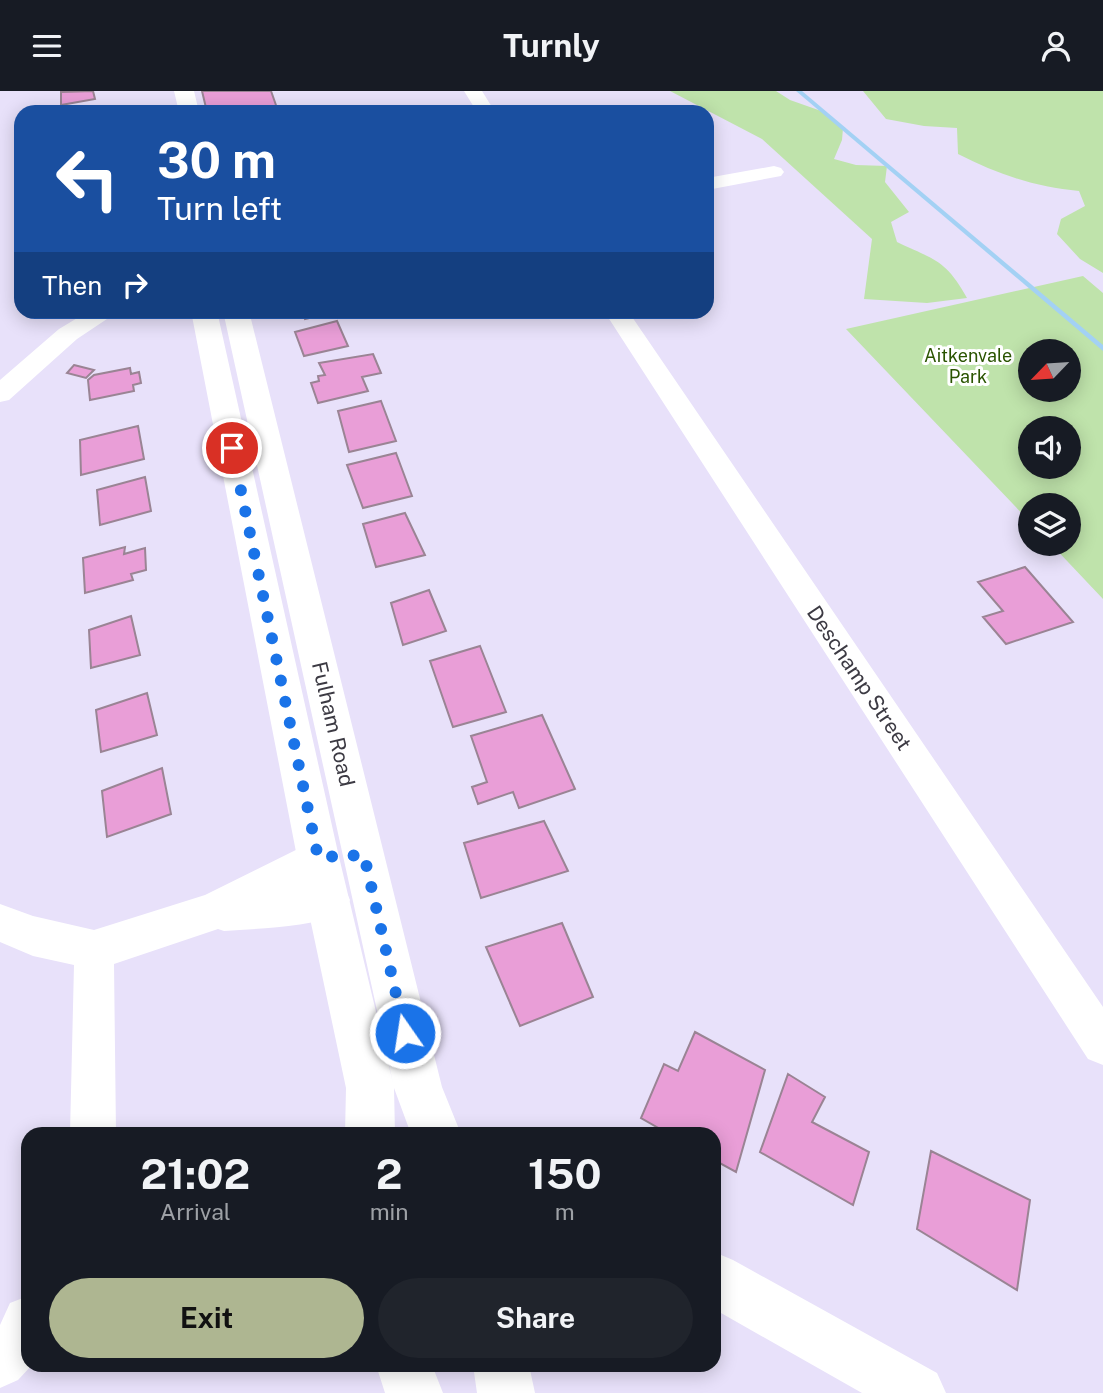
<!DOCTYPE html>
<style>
:root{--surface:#171b24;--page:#20242c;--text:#f1f3f6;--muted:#9ea1a6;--accent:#aeb691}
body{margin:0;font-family:"Public Sans",sans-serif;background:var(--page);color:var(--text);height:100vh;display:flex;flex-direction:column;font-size:26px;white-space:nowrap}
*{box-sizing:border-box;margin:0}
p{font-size:23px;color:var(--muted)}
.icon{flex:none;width:38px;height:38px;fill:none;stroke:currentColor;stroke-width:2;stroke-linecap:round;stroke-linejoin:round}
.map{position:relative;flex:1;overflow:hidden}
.side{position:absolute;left:21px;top:1036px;width:700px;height:245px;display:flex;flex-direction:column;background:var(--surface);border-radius:21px;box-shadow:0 4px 18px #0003}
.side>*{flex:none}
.hud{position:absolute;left:14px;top:14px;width:700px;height:214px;border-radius:21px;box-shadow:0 4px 18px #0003;background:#1a4fa0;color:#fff;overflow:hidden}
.needle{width:46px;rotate:245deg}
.tools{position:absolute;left:1018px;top:248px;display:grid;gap:14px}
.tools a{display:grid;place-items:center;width:63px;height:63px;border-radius:50%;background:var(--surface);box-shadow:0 4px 18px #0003;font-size:35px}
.pin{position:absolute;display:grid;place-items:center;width:60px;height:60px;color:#fff;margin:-30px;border:4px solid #fff;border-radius:50%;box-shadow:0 2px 7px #0007}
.me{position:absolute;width:77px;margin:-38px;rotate:347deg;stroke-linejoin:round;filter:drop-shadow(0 0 5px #0008)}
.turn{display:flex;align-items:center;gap:24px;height:147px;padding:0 28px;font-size:32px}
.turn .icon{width:91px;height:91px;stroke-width:2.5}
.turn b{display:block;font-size:49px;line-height:60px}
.then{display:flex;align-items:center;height:66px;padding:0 28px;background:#0003;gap:14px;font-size:26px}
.eta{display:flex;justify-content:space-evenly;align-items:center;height:119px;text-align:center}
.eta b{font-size:42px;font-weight:700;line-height:49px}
.primary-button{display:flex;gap:14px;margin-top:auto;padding:14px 28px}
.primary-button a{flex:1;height:80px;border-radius:42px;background:var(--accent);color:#111;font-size:28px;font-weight:700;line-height:80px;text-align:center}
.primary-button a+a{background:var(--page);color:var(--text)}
header{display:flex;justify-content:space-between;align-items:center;height:91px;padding:0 28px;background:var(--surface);font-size:32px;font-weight:700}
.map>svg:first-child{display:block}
.green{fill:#bfe3ab;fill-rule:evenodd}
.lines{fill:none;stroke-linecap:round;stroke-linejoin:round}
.stream{fill:#a3d1f4;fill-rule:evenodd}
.building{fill:#e99ed7;stroke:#9a8494;stroke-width:2}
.minor{fill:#fff;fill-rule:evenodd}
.tertiary{fill:#fff;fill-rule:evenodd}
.route{stroke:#1a73e8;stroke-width:12;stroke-dasharray:0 21.6}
.labels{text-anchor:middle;stroke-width:6;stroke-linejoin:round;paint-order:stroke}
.far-park-label{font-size:18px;fill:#2a5400;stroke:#fff}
.street-label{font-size:21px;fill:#3c3a43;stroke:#fff}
</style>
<header><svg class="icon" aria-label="menu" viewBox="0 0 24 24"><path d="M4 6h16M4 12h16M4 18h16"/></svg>Turnly<svg class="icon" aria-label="person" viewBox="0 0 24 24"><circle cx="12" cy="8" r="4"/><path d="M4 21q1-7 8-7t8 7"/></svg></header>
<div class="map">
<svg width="1103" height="1302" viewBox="0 0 1103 1302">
<rect width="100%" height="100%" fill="#e8e1fa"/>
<path class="green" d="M670 0H776L790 9 824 21 843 37 842 49 834 68 856 74 887 75 885 91 909 121 891 131 897 151C935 169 946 169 967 207L927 212 864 208 872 148 762 48Z
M863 0H1103V182L1080 168 1057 143 1061 128 1085 115 1079 100C1035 96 997 83 958 63L957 37 924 35 886 28Z
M1083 185 1103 202V508L1051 453H1069V415H1031V432L846 238ZM1031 261H1069V299H1031ZM1031 338H1069V376H1031Z"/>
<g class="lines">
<path class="stream" d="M796 0H802L1103 254V260Z"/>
</g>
<path class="building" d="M93 0 95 8 61 14V1Z
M202 0H271L277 17 292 15 295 21H207Z
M303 220H339L305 228Z
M337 230 348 255 304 265 295 241Z
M373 263 381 282 362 286 368 300 318 312 311 292 319 290 318 285 325 284 319 272Z
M74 274 94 279 86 287 67 282Z
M130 277 131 283 139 281 141 292 133 294 134 300 90 309 88 289 94 284Z
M381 310 396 350 349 361 338 320Z
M138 335 144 368 81 384 80 349Z
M396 362 412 405 363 417 347 374Z
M145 386 151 420 100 434 97 399Z
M405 422 425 464 376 476 363 433Z
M125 456 124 463 145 457 146 479 131 483 133 489 85 502 83 467Z
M1025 476 1073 531 1006 553 983 526 1003 520 978 491Z
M429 499 446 540 403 554 391 512Z
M131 525 140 564 91 577 89 539Z
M480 555 506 621 453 636 430 570Z
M147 602 157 644 101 661 96 619Z
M542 624 575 698 519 717 513 701 478 713 472 696 487 691 471 645Z
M162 677 171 723 107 746 102 700Z
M544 730 568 780 481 807 464 752Z
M562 832 593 906 520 935 486 856Z
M695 941 765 979 736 1081 714 1069V1043H669L641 1027 664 973 678 980Z
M788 983 825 1006 812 1031 869 1061 853 1114 760 1061Z
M931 1060 1030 1109 1017 1199 917 1138Z"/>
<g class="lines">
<path class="minor" d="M464 0H482L495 21H477Z
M774 75 781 77 784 81 781 85 707 99V87Z
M89 220H119L77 248 9 309 0 311V289L59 238Z
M604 220H628L1103 916V974L1088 968Z
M318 748 331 753 337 766 331 779 303 794 330 790 344 796 350 809 344 822C307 837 263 837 224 840L218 838 114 873 116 1043H70L74 874 33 865 0 851V813L33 825 94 839 205 804Z
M28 1205V1274H32L18 1289 0 1297V1234L10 1212Z"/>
<path class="tertiary" d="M174 0H194L199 21H179Z
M191 220H217L339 766 393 992 223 220H249L442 996 461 1043H411L394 997 395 1043H345L346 997 297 766Z
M714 1161 733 1169 937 1282 946 1302H862L714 1218Z
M376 1274H432L443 1302H385Z
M473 1274H529L535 1302H477Z"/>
</g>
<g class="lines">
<path class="route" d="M232 357 318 766 364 764 405 942"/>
</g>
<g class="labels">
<g class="far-park-label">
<text x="968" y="271">Aitkenvale<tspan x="968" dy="21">Park</tspan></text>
</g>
<g class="street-label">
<text transform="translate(859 587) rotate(56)" y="7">Deschamp Street</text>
<text transform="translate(333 633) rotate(77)" y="7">Fulham Road</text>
</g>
</g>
</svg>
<div class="tools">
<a><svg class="needle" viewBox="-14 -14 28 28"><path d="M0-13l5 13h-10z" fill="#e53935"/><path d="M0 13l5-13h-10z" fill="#9ea1a6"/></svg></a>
<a><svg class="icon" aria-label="sound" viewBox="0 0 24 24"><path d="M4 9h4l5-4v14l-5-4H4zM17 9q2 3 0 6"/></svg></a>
<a><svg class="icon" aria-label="layers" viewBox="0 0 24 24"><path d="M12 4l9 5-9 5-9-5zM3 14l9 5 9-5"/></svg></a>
</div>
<div class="pin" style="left:232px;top:357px;background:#d93025"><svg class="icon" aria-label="arrive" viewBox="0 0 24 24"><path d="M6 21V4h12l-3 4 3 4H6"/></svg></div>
<svg class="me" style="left:405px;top:942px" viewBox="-20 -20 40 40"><circle r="17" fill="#1a73e8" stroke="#fff" stroke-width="3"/><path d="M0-11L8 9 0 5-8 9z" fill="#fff"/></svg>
<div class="hud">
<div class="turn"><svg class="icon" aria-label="left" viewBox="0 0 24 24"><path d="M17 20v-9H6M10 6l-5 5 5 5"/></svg><div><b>30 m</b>Turn left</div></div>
<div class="then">Then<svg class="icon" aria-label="right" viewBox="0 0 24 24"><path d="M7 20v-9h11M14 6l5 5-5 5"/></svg></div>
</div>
<section class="side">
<div class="eta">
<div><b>21:02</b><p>Arrival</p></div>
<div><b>2</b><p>min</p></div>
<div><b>150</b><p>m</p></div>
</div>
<div class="primary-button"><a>Exit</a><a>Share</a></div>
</section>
</div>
